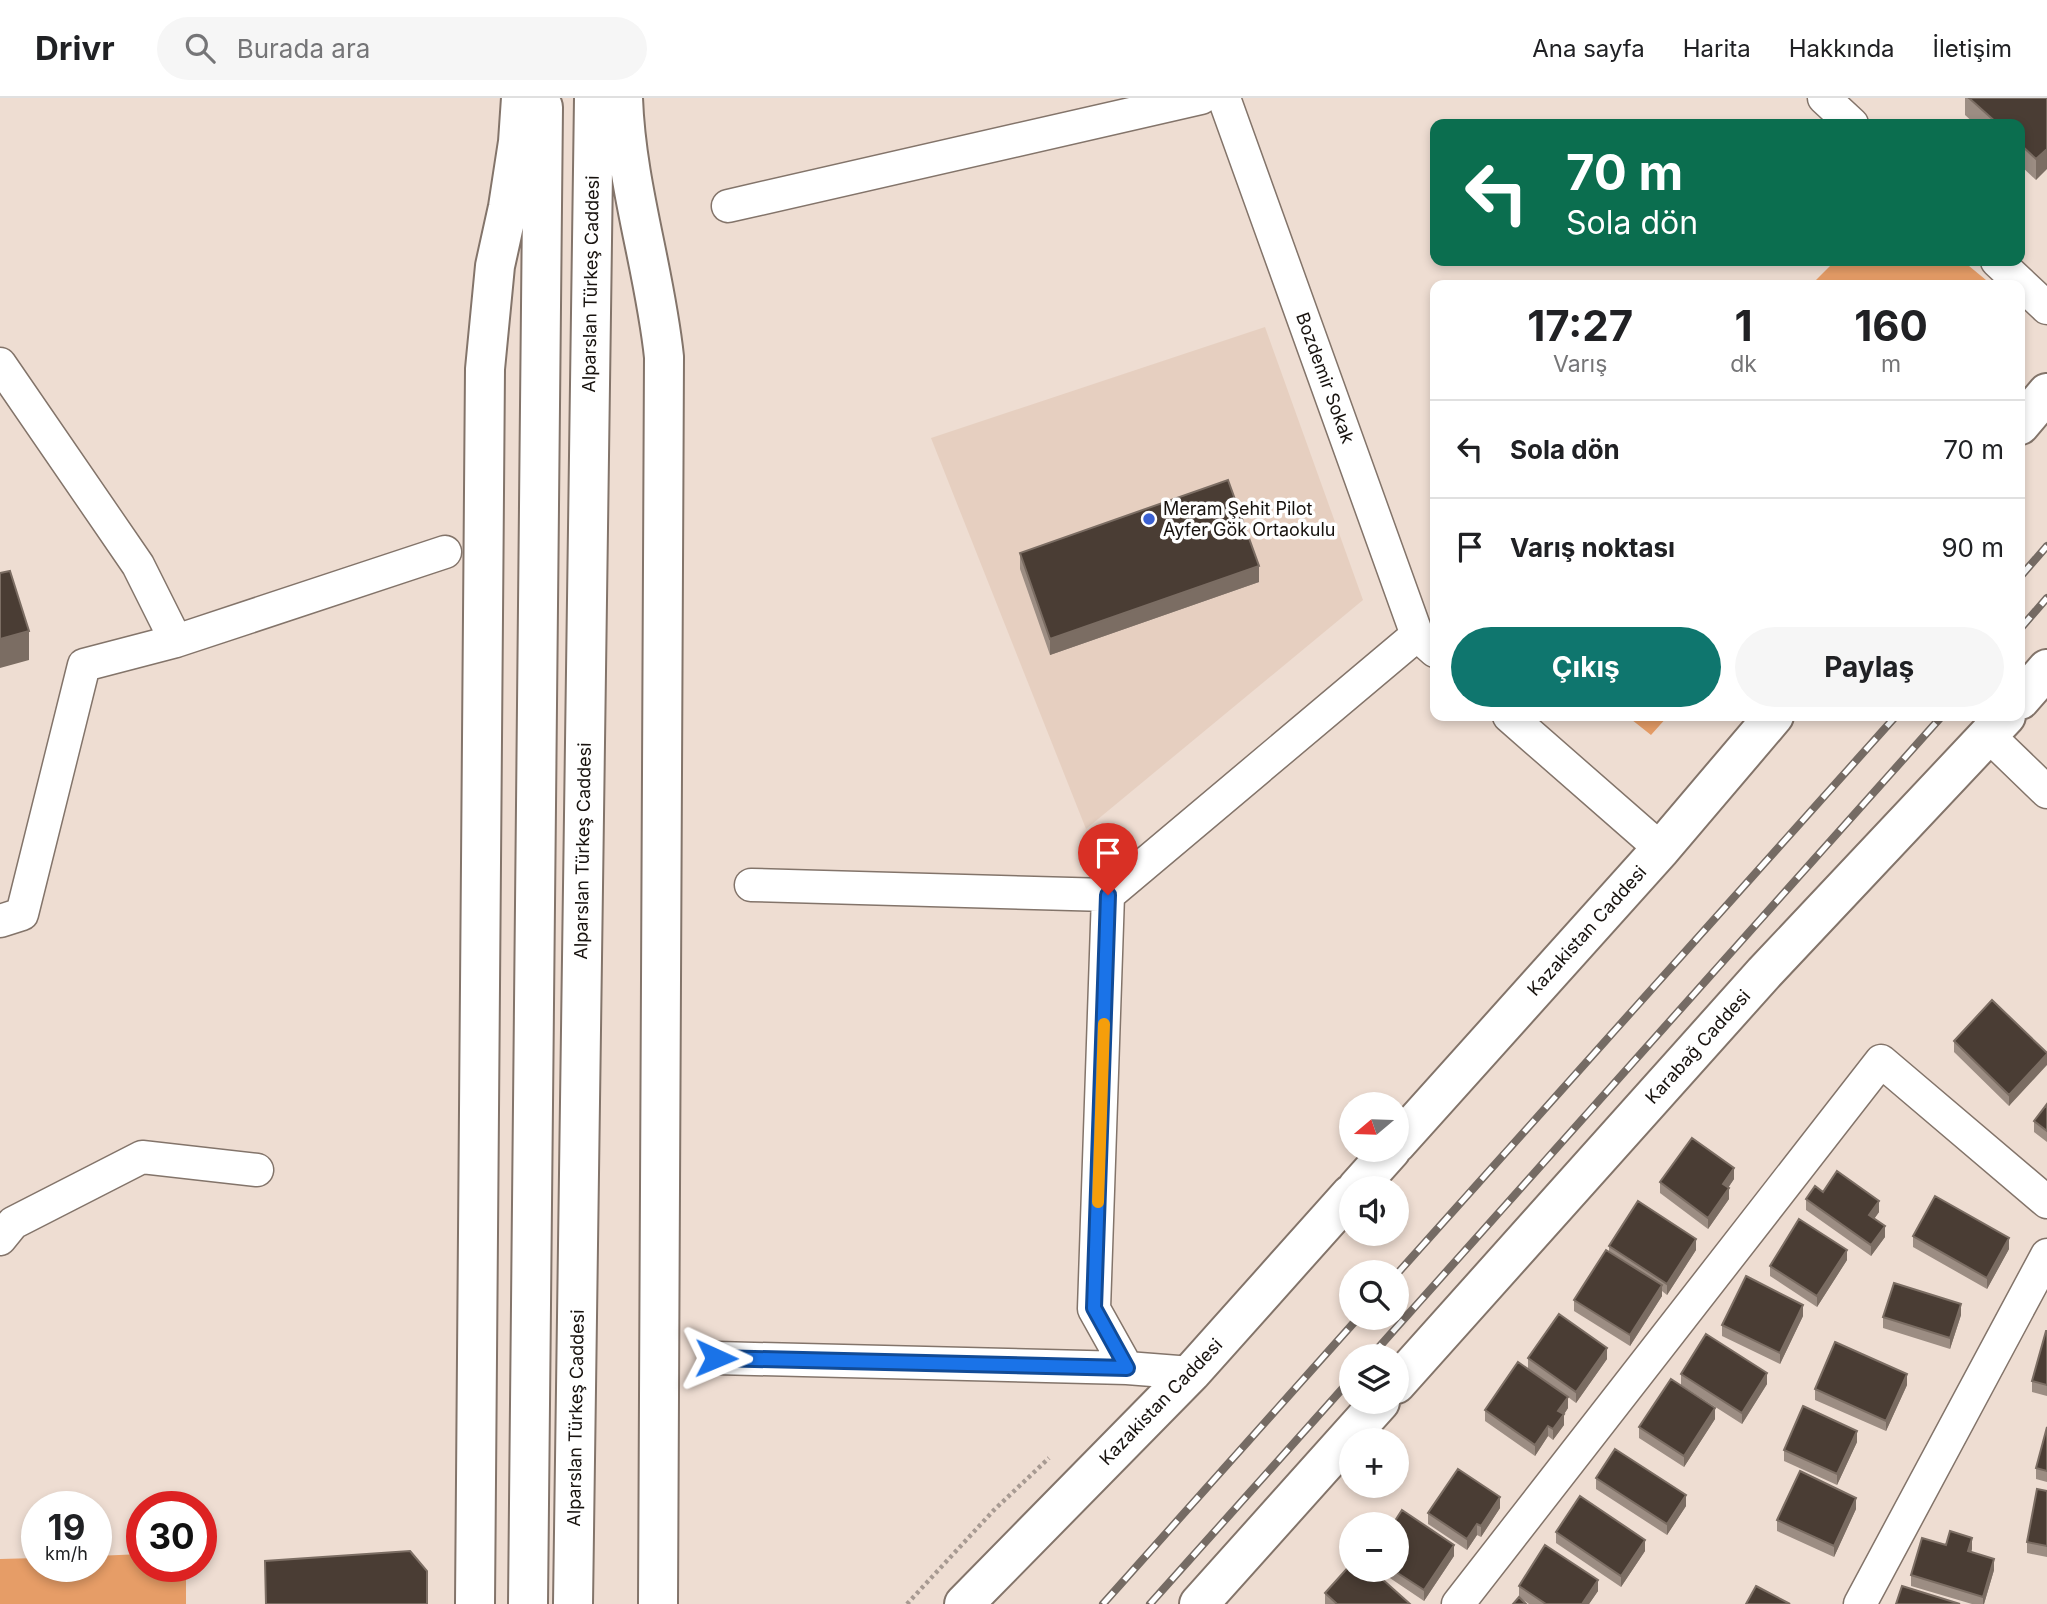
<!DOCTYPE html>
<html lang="tr">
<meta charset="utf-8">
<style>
:root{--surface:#fff;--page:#f6f6f6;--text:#202124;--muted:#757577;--line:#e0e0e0;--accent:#0f766e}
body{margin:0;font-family:Inter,sans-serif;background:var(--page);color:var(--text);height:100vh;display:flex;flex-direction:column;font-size:26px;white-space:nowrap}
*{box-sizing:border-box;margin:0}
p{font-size:23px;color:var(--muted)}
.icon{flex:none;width:38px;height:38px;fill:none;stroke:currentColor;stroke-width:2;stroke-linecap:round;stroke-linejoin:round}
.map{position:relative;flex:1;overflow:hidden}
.details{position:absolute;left:1430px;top:182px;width:595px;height:441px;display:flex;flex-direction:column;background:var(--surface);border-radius:14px;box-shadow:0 4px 10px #0003}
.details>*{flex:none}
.top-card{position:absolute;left:1430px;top:21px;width:595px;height:147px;border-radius:14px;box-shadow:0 4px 10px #0003;background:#0b6e4f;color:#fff;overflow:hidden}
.needle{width:46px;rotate:251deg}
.tools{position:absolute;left:1339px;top:994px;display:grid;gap:14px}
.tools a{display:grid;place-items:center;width:70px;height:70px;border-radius:50%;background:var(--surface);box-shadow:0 4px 10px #0003;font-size:35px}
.speed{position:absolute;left:21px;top:1393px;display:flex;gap:14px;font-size:35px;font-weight:700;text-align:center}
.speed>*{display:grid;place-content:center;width:91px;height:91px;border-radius:50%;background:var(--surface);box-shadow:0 4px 10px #0003;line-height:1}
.speed small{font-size:18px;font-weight:400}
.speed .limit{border:10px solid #d22;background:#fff;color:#111}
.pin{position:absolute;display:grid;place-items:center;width:60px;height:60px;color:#fff;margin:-72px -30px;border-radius:50% 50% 50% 0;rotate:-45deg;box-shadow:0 0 7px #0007}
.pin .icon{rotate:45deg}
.me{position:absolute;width:77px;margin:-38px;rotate:91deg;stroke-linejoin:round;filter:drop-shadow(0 0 5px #0008)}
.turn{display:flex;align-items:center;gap:24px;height:147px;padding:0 21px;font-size:32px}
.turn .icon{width:91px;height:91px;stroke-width:2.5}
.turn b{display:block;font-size:49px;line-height:60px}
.eta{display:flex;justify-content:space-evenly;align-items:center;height:119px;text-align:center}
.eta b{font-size:42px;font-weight:700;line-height:49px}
.cta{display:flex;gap:14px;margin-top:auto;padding:14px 21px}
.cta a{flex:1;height:80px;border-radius:42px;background:var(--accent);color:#fff;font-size:28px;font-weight:700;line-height:80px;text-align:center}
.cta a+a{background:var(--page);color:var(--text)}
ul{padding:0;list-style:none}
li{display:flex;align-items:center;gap:21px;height:98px;padding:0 21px;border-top:2px solid var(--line)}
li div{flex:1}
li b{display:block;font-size:26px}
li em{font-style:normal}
header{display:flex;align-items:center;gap:42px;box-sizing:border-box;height:98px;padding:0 35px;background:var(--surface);border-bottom:2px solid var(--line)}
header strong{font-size:33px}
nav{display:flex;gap:38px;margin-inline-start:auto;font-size:24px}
.search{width:490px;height:63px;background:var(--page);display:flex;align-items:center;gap:18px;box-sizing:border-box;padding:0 24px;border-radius:38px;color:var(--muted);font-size:26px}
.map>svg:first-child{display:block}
.built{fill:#e6cfc0}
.green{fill:#e69d67}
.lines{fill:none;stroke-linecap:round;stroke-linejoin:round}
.minor-casing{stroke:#83746a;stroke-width:35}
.secondary-casing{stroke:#83746a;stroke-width:42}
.path{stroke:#a79a92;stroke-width:4.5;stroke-dasharray:3.5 3.5;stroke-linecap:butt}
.minor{stroke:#fff;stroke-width:32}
.secondary{stroke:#fff;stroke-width:38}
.rail-casing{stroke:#756b64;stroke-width:8}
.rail{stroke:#fff;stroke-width:5;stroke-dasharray:16;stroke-linecap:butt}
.wall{fill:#9c8d83}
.shaded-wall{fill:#7b6d63}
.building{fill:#4a3d34;stroke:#7b6d63;stroke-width:2}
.route-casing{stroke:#114b97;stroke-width:18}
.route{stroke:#1a73e8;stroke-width:12}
.slow{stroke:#f59e0b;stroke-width:12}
.poi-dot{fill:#3a60d2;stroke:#fff;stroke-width:2.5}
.labels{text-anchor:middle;stroke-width:7;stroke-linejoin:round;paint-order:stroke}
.street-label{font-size:18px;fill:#17120e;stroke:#fff}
.poi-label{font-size:18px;fill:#17120e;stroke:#fff;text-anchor:start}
</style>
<header>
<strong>Drivr</strong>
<div class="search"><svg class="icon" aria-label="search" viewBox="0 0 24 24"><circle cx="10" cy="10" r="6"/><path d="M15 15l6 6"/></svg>Burada ara</div>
<nav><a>Ana sayfa</a><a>Harita</a><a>Hakkında</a><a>İletişim</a></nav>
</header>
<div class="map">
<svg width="2047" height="1506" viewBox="0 0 2047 1506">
<rect width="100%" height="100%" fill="#eeddd2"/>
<path class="built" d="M1265 229 1363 502 1086 731 931 340Z"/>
<path class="green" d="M1835 163H1963L1992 187H1811Z
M1627 618H1668L1651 637Z
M142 1456V1468H186V1506H0V1461L37 1460V1468H96V1458Z"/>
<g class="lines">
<defs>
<path id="minor" d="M1224 0 1417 537 1435 553
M1824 0 1852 26
M728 108 1201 0
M1997 163 2047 210
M0 266 138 467 176 543 445 454
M1509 618 1661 751
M1988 637 2047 694
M751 787 1108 797 1417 537
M1108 797 1094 1211 1127 1270
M0 823 22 816 84 567 176 543
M0 1141 13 1125 142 1059 257 1072
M716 1260 1127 1270 1191 1275
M1458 1506 1881 963 2047 1104
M1860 1506 2047 1157"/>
<path id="secondary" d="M623 0C626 88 655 172 664 259L658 1506
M2020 327 2047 295
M2020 602 2047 571
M1396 1046 1661 751 1774 618
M1357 1090 1391 1052
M1396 1286 1764 875 2006 618
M475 1506 485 271 495 168 508 109 518 44 521 0
M528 1506 543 9
M573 1506 594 0
M964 1506 1191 1275 1351 1096
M1199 1506 1380 1304"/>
</defs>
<use href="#minor" class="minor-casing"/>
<use href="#secondary" class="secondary-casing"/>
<path class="path" d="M907 1506 994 1412 1049 1360"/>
<use href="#minor" class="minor"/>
<use href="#secondary" class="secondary"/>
<defs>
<path id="rail" d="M2020 479 2047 448
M2020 531 2047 500
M1396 1177 1896 618
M1371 1258 1942 618
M1103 1506 1358 1220
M1150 1506 1351 1281"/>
</defs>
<use href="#rail" class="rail-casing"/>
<use href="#rail" class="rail"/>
</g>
<path class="wall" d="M1965 0H2047L2036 82 2020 67V26H1975L1965 17Z
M1020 455 1259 484 1050 557 1020 471Z
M1954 943 2047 955 2009 1008 1954 954Z
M2047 1006V1044L2034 1034V1023Z
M1734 1081 1728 1090 1729 1101 1708 1131 1660 1095V1084Z
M1823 1094 1879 1114 1874 1121 1885 1139 1871 1158 1806 1112V1101Z
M1913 1138 2009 1151 1987 1191 1913 1149Z
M1609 1148 1696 1152 1667 1197 1662 1193V1198L1630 1248 1574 1213V1202L1609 1153Z
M1847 1162 1817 1209 1770 1178V1168Z
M1961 1217 1950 1251 1883 1230V1219Z
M1803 1218 1780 1266 1722 1238V1227Z
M2047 1233V1298L2032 1294V1283Z
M1528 1260 1607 1261 1576 1305 1568 1299V1310L1564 1316V1327L1553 1342 1548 1338 1535 1358 1485 1323V1312L1548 1285 1528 1271Z
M1681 1276 1767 1286 1742 1326 1681 1287Z
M1907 1287 1886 1333 1815 1302V1291Z
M1715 1321 1684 1369 1639 1340V1329Z
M2047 1329V1384L2036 1381V1370Z
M1857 1344 1837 1387 1784 1363V1352Z
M1596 1380 1686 1408 1667 1437 1596 1391Z
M2047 1393V1459L2027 1455V1444Z
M1500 1410 1481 1439 1477 1437 1467 1452 1428 1426V1415Z
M1856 1411 1834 1459 1777 1433V1422Z
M1556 1434 1645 1453 1621 1489 1556 1445Z
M1946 1447 1972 1451 1971 1454 1994 1472 1984 1506H1972L1911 1488V1477Z
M1454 1458 1424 1503 1378 1472H1396Z
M1519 1488 1598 1493 1589 1506H1529L1519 1499Z
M1325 1495 1410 1506H1325Z"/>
<path class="shaded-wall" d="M2047 51V71L2036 82V61Z
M1259 468V484L1050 557V541Z
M29 533V562L0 570V541Z
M2047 956V967L2009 1008V997Z
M1734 1070V1081L1723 1097V1086Z
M1729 1090V1101L1708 1131V1120Z
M1879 1103V1114L1869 1128V1117Z
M1885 1128V1139L1871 1158V1147Z
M2009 1140V1151L1987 1191V1180Z
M1696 1141V1152L1667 1197V1186Z
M1847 1152V1162L1817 1209V1198Z
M1662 1187V1198L1630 1248V1237Z
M1961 1206V1217L1950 1251V1240Z
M1803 1207V1218L1780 1266V1255Z
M1607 1250V1261L1576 1305V1294Z
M1767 1275V1286L1742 1326V1315Z
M1907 1276V1287L1886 1333V1323Z
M1568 1299V1310L1561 1321 1564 1316V1327L1553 1342V1331L1558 1313Z
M1715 1310V1321L1684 1369V1358Z
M1548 1328V1338L1535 1358V1347Z
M1857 1333V1344L1837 1387V1376Z
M1686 1397V1408L1667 1437V1426Z
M1500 1399V1410L1481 1439V1428Z
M1856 1400V1411L1834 1459V1448Z
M1477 1426V1437L1467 1452V1441Z
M1972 1440V1451L1968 1464V1453Z
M1645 1442V1453L1621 1489V1478Z
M1454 1447V1458L1424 1503V1492Z
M1994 1461V1472L1984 1506H1983V1499Z
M1598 1482V1493L1589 1506H1582Z"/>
<path class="building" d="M1969 0H2047V51L2036 61 2020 46V26H1998Z
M1228 382 1259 468 1050 541 1020 455Z
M10 473 29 533 0 541V475Z
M1992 902 2047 955V956L2009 997 1954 943Z
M2047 1006V1033L2034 1023Z
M1692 1040 1734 1070 1723 1086 1729 1090 1708 1120 1660 1084Z
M1837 1073 1879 1103 1869 1117 1885 1128 1871 1147 1806 1101 1815 1088 1823 1094Z
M1935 1098 2009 1140 1987 1180 1913 1138Z
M1638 1103 1696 1141 1667 1186 1609 1148Z
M1799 1121 1847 1152 1817 1198 1770 1168Z
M1606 1152 1662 1187 1630 1237 1574 1202Z
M1746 1178 1803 1207 1780 1255 1722 1227Z
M1894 1185 1961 1206 1950 1240 1883 1219Z
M1559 1216 1607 1250 1576 1294 1528 1260Z
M2046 1233H2047V1287L2032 1283Z
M1706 1236 1767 1275 1742 1315 1681 1276Z
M1835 1244 1907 1276 1886 1323 1815 1291Z
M1518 1264 1568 1299 1558 1313 1564 1316 1553 1331 1548 1328 1535 1347 1485 1312Z
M1671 1281 1715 1310 1684 1358 1639 1329Z
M1803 1308 1857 1333 1837 1376 1784 1352Z
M2047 1329V1373L2036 1370Z
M1615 1351 1686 1397 1667 1426 1596 1380Z
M1458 1371 1500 1399 1481 1428 1477 1426 1467 1441 1428 1415Z
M1800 1373 1856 1400 1834 1448 1777 1422Z
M2037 1391 2047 1393V1448L2027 1444Z
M1580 1398 1645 1442 1621 1478 1556 1434Z
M1402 1412 1454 1447 1424 1492 1393 1472H1396V1426H1393Z
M1950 1433 1972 1440 1968 1453 1994 1461 1983 1499 1911 1477 1922 1440 1946 1447Z
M1545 1447 1598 1482 1582 1506H1546L1519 1488Z
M410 1453 427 1473V1506H266L265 1463Z
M1351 1466V1472H1372L1410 1506H1337L1325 1495Z
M1756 1488 1790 1506H1746Z
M1902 1488 1960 1506H1896Z
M1519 1499 1526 1506H1513Z"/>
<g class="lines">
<defs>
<path id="route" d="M716 1260 1127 1270 1094 1210 1108 797"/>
</defs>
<use href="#route" class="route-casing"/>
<use href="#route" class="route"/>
<path class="slow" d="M1098 1104 1104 926"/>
</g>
<circle class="poi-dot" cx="1149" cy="421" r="7"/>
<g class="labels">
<g class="street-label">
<text transform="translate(591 186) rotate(-89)" y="6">Alparslan Türkeş Caddesi</text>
<text transform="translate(1325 280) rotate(70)" y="6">Bozdemir Sokak</text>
<text transform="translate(583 753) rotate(-89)" y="6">Alparslan Türkeş Caddesi</text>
<text transform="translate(1587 833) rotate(-48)" y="6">Kazakistan Caddesi</text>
<text transform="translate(1698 949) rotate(-48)" y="6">Karabağ Caddesi</text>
<text transform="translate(1161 1304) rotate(-46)" y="6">Kazakistan Caddesi</text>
<text transform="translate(576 1320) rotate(-89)" y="6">Alparslan Türkeş Caddesi</text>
</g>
<g class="poi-label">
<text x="1163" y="417">Meram Şehit Pilot<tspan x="1163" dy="21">Ayfer Gök Ortaokulu</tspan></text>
</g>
</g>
</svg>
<div class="tools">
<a><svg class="needle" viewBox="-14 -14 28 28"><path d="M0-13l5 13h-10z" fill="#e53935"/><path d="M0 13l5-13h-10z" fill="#757577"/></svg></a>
<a><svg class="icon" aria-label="sound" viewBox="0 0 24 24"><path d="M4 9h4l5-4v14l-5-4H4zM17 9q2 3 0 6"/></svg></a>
<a><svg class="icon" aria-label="search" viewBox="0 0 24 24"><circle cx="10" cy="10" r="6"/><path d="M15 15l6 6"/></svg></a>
<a><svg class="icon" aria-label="layers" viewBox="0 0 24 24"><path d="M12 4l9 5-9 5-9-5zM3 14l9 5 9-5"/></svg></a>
<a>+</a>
<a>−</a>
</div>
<div class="speed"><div>19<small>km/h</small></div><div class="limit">30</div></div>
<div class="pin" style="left:1108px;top:797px;background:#d93025"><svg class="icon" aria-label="arrive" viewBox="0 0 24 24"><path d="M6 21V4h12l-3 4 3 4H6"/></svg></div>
<svg class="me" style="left:716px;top:1260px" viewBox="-20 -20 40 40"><path d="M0-17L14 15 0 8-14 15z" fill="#1a73e8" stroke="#fff" stroke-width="4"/></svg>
<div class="top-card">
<div class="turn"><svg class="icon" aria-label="left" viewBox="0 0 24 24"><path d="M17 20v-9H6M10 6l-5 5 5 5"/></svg><div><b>70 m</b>Sola dön</div></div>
</div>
<section class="details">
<div class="eta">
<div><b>17:27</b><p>Varış</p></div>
<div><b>1</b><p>dk</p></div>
<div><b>160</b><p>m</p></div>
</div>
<ul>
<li><svg class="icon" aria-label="left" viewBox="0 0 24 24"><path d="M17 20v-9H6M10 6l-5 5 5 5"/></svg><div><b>Sola dön</b></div><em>70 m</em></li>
<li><svg class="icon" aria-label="arrive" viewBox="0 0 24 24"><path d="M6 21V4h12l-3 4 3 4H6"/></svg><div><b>Varış noktası</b></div><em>90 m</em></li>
</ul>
<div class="cta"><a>Çıkış</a><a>Paylaş</a></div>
</section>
</div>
